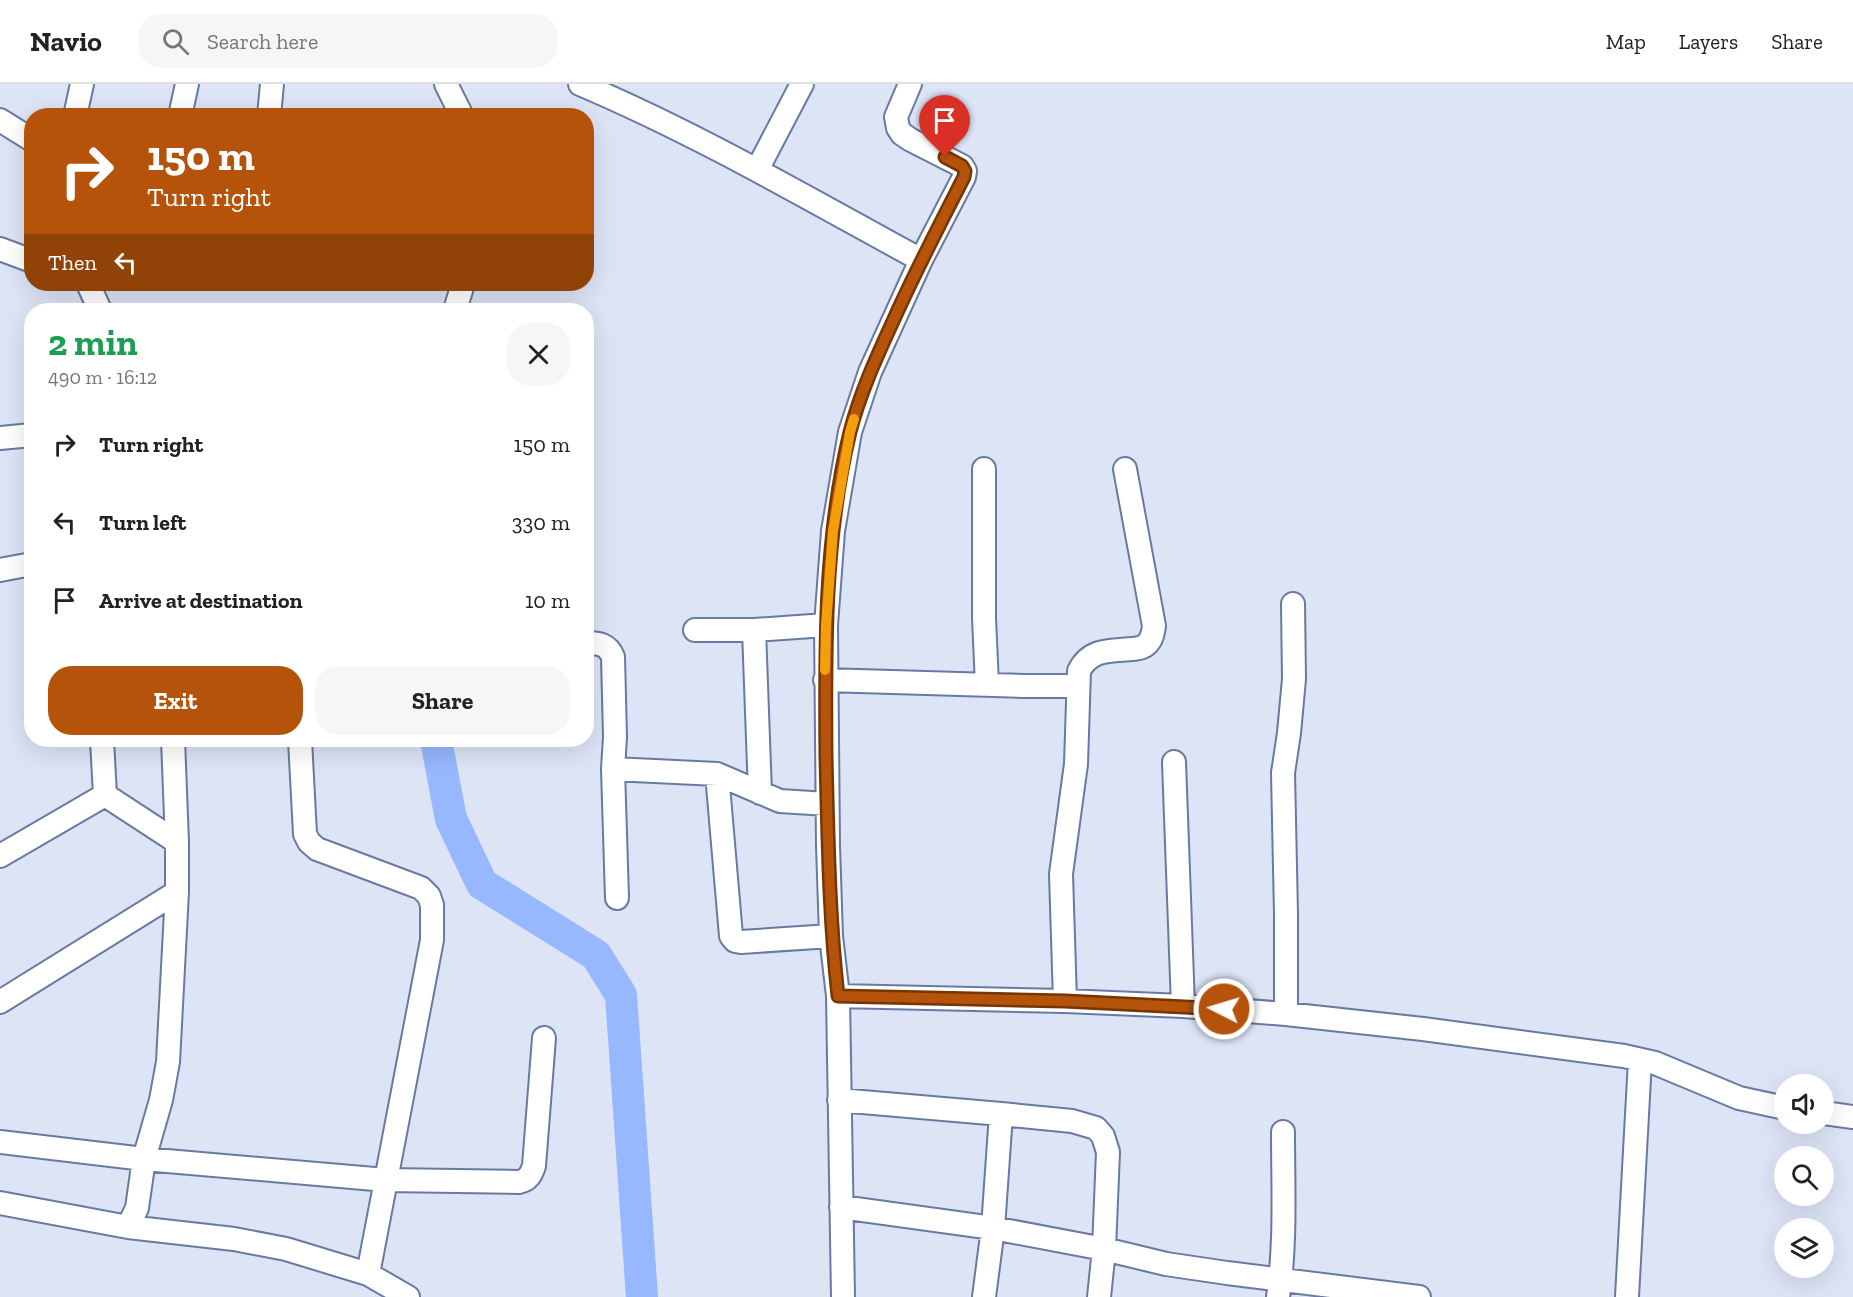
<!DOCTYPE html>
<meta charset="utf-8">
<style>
:root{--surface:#fff;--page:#f6f6f6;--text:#222;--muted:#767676;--line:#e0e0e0;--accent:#b45309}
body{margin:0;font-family:"Zilla Slab",serif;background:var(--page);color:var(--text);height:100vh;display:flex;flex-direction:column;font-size:22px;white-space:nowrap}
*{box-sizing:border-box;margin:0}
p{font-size:20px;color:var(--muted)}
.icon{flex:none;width:33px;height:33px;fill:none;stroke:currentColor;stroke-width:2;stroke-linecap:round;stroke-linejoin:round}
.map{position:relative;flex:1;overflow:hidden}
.sheet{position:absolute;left:24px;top:219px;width:570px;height:444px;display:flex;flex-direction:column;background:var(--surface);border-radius:24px;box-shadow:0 6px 24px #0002}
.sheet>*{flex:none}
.hud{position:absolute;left:24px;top:24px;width:570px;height:183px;border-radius:24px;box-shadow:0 6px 24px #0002;background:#b45309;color:#fff;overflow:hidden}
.fabs{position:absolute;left:1774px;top:990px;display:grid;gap:12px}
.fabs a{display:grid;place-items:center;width:60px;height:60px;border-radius:50%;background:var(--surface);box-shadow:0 6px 24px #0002;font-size:30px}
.pin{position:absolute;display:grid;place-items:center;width:51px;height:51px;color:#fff;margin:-62px -26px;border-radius:50% 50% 50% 0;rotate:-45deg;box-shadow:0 0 6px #0007}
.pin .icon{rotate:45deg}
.me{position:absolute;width:66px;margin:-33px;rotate:275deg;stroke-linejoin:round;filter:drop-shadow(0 0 4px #0008)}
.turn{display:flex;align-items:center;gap:21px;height:126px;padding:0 24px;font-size:27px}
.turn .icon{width:78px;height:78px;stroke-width:2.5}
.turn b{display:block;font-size:42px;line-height:51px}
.then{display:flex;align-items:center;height:57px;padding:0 24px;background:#0003;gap:12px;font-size:22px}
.round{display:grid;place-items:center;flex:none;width:63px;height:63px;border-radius:24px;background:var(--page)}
.summary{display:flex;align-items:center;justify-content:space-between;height:102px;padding:0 24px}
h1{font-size:36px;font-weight:700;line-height:45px;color:#1e9e55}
.cta{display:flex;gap:12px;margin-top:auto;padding:12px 24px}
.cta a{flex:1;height:69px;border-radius:24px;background:var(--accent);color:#fff;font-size:24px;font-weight:700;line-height:69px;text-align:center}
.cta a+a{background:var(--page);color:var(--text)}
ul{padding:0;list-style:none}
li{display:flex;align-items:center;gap:18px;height:78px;padding:0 24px}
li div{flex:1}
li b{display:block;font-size:22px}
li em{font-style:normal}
header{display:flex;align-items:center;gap:36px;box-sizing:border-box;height:84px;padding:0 30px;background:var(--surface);border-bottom:2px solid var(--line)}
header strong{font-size:28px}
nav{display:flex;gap:33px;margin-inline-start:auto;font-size:21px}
.search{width:420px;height:54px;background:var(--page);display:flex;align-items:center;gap:15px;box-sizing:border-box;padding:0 21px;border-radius:24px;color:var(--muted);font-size:22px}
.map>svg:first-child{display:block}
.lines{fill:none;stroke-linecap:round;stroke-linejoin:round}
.river{stroke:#97b7fe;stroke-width:32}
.minor-casing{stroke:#687aa2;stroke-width:26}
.minor{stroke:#fff;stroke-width:22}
.route-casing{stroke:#753606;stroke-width:15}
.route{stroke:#b45309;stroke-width:10}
.slow{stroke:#f59e0b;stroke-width:10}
</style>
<header>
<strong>Navio</strong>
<div class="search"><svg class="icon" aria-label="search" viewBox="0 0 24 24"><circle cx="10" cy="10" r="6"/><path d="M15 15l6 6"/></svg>Search here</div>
<nav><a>Map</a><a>Layers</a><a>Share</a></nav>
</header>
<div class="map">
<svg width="1853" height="1213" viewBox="0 0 1853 1213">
<rect width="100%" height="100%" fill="#dce4f6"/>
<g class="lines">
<path class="river" d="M436 656 451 735 482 800 596 871 621 911 642 1213"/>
<defs>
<path id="minor" d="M446 0 462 32
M580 0C698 50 809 115 921 176L870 288 850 348 833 447 826 541 828 762 831 852 838 912 843 1213
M910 0 896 33 898 44 902 50 911 56 962 82 965 87 964 93 921 176
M75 32 82 0
M180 32 187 0
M269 32 272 0
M0 36 32 56
M757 86 802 0
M0 165 32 177
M88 200 100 226
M455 226 463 200
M0 354 32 351
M984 385V534L987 601
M0 486 32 480
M695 546H754L826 541
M754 546 760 709
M586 559C599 559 608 560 613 573L615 653 613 685 617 814
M825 596 1023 602H1077
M102 656 105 711
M300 656 305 750 309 758 317 765 421 804 429 812 432 821V856L368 1190
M613 685 717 690 780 717 827 720
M717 690 731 852 735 857 741 858 831 852
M105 711 177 758
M0 772 105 711
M838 912 1065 917 1183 922 1174 678
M1065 917 1061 790 1076 680 1079 587C1090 564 1111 567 1133 565 1139 564 1143 564 1147 560 1152 555 1153 549 1154 542L1125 385
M0 918 177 808
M1183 922 1286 930V830L1283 689 1289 649 1294 595 1293 520
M1286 930 1423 945 1624 972 1655 979 1739 1014 1785 1024
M839 1016 1001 1030
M1824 1029 1853 1033
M0 1058 144 1075 386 1096 519 1098C529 1096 531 1090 534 1082L544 954
M0 1119 128 1143 234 1155 286 1165 368 1190 408 1213
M841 1123 993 1144 1104 1165 1166 1180 1227 1189 1419 1213
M128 1143 137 1124 144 1075 161 1016 168 978 177 808V758L173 656
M984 1213 993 1144 1001 1030 1072 1037 1096 1044 1103 1052 1108 1068 1104 1165 1099 1213
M1278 1213C1286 1159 1283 1102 1283 1048
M1627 1213 1640 976"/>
</defs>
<use href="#minor" class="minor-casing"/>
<use href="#minor" class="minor"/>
</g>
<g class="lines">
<defs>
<path id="route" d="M945 73 962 82 965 87 964 93C940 140 916 186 894 235 877 272 860 309 850 348 824 455 825 564 826 673 828 753 829 832 838 912L1065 917 1224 925"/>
</defs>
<use href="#route" class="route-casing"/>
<use href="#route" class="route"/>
<path class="slow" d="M825 586 826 541 833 447 850 348 854 335"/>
</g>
</svg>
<div class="fabs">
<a><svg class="icon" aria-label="sound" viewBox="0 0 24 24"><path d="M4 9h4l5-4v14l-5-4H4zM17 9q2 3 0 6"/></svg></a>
<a><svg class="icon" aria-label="search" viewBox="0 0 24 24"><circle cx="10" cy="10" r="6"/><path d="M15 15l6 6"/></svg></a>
<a><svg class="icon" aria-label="layers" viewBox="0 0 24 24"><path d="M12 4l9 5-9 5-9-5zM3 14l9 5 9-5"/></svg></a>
</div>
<div class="pin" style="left:945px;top:73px;background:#d93025"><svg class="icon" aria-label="arrive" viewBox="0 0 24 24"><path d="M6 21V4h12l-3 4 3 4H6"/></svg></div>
<svg class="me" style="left:1224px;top:925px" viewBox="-20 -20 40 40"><circle r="17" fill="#b45309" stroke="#fff" stroke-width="3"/><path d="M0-11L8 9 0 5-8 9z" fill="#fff"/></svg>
<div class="hud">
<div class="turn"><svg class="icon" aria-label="right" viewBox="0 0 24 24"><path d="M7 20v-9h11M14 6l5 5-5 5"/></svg><div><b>150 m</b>Turn right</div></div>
<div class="then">Then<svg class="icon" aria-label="left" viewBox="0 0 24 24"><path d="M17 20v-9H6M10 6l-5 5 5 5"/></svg></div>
</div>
<section class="sheet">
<div class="summary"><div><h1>2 min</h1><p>490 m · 16:12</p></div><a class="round"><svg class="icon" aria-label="close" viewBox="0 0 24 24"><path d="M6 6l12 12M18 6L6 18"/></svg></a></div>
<ul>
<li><svg class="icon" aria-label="right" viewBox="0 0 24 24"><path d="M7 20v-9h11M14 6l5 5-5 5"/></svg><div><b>Turn right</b></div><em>150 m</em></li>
<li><svg class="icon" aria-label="left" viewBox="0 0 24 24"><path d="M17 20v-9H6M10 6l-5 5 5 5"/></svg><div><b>Turn left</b></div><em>330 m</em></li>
<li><svg class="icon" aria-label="arrive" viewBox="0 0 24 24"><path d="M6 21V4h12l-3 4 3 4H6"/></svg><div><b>Arrive at destination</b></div><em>10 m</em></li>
</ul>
<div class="cta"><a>Exit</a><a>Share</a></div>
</section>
</div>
